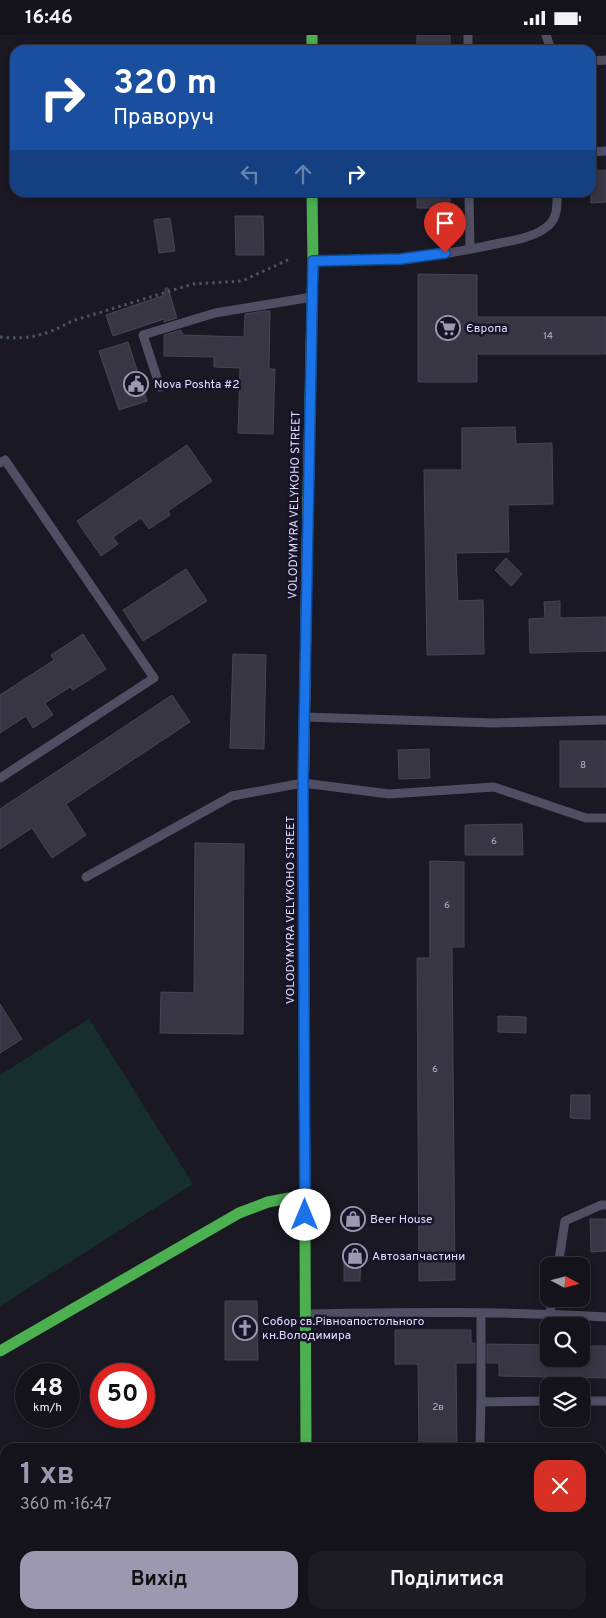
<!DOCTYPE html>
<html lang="uk">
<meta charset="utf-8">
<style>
:root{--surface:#14121a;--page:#1d1b23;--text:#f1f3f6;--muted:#9d9ea2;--line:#333239;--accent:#9c98b0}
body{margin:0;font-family:Overpass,sans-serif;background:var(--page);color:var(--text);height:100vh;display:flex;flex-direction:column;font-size:19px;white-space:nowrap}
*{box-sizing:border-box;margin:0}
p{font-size:16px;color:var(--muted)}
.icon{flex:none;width:28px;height:28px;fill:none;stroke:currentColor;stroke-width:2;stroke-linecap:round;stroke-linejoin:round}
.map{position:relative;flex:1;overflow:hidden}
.side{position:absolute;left:0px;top:1408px;width:606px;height:176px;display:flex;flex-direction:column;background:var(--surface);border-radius:15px 15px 0 0;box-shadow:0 2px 8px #0003,0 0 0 1px var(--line)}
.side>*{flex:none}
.top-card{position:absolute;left:10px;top:10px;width:586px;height:152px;border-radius:15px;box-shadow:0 2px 8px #0003,0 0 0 1px var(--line);background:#1a4fa0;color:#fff;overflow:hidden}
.needle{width:32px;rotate:97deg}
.buttons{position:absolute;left:540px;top:1222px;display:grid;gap:10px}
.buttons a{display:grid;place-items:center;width:50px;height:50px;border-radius:10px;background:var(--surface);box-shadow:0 2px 8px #0003,0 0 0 1px var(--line);font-size:25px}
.speed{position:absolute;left:15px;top:1328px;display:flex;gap:10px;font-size:25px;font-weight:700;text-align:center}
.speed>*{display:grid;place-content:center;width:65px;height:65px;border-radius:50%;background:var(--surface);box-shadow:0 2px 8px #0003,0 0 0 1px var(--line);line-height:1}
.speed small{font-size:12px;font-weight:400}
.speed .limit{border:8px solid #d22;background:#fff;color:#111}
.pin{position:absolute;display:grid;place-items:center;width:42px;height:42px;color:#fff;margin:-51px -21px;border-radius:50% 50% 50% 0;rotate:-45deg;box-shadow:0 0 5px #0007}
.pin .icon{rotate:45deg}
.me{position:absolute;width:55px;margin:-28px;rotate:0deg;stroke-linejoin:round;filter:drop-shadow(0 0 4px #0008)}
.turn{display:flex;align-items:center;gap:18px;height:105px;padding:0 20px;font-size:22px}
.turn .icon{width:65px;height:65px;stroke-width:2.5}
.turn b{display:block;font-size:35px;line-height:42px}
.lanes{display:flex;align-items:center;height:48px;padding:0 20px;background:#0003;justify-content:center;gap:25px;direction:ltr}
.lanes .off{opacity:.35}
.round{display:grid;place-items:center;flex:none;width:52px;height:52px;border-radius:15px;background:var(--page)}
.summary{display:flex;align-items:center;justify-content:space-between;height:85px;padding:0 20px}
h1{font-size:30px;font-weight:700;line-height:38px;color:var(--accent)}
.action{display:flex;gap:10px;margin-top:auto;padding:10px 20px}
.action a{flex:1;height:58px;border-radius:15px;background:var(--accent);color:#111;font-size:20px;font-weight:700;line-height:58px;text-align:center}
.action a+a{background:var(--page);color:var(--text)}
.status{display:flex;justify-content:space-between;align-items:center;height:35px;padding:0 25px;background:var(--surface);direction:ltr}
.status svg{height:14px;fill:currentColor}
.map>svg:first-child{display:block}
.green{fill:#172e2f}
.building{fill:#393644;stroke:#474456}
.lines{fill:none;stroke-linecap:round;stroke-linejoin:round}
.path{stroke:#4a5461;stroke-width:3;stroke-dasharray:2.5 4;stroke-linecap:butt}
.lane{stroke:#504e63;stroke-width:9}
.fast{stroke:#4caf50;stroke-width:11}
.slow{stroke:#ffc107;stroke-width:11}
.route-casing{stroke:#114b97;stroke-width:12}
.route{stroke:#1a73e8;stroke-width:9}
.labels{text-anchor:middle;stroke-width:5;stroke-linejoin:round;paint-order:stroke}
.number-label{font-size:10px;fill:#b8b3ce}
.poi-label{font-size:12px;fill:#e2ddfc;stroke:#171328;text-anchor:start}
.street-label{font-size:12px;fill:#e2ddfc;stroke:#171328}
</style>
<div class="status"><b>16:46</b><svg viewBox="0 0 49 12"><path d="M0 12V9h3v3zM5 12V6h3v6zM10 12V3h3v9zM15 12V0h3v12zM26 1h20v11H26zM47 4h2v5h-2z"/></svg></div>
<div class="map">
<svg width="606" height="1583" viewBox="0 0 606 1583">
<rect width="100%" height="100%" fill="#1a1823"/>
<path class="green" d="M89 984 193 1149 0 1271V1040Z"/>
<path class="building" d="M417 0H450V15H417Z
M606 135V167L591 168V136Z
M417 158H450V173H417Z
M235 181H263L264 220H236Z
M170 183 175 216 159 218 154 185Z
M418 239 477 240V282H606V319H477V347H418Z
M165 253H168L177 283 164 287V284L113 301 106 280 165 260Z
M264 276H270L269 334H275L273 399 238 398 240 333 214 332V322L164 321V300L181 295 183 300 244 302 245 279Z
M128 307 147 366 119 375 99 316Z
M515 392 516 409 552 408 553 469 508 470 509 517 456 518 458 566 483 565 484 619 427 620 424 435H462V393Z
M187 410 212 446 168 476 170 480 149 494 141 483 113 502 118 509 101 521 77 486Z
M506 523 522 539 511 551 495 535Z
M186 534 207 566 143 606 123 575Z
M560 566V583L606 582V616L530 618 529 584 545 583 544 567Z
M83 599 106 634 73 655 70 652 45 668 53 680 33 693 26 681 0 698V660L54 625 51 620Z
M233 619 266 620 264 714 230 713Z
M172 660 190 687 66 769 86 800 52 823 32 793 0 814V774Z
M560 706H606V752H560Z
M429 714 430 743 399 744 398 715Z
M522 789 523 820H465V790Z
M195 808 244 809 243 999 160 998 161 957 194 958Z
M430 826 464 827V912H452L455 1245 419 1246 417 923H430Z
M0 969 22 1004 0 1018Z
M498 981 526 982V998L498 997Z
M571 1060H590V1084L570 1083Z
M590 1184H606V1216L591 1217Z
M344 1216 361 1217 360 1246H344Z
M225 1266H257L258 1325H225Z
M395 1295H471V1308H475V1328H456L457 1412H419L418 1329H395Z
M487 1309 549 1310V1324H581V1311H606V1343L499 1341V1328H487Z"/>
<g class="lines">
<path class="path" d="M0 302C29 305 47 300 72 286L193 249 242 246 290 224"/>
<path class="lane" d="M468 0V15
M546 0 551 15
M591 26 606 25
M591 117 606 116
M469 158 470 214
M313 226C342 225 372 226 401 224 434 222 468 215 500 208 516 205 536 202 549 190 558 182 557 168 557 158
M160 352 143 300 215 278 312 262
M0 428 5 425 154 643 0 743
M304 682 494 688 606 685
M86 842 232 761 303 748 389 759 494 752 586 783H606
M558 1231 565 1186 601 1170H606
M481 1278V1367L549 1366
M306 1279C406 1277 506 1276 606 1282
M550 1279 552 1264
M581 1366H606
M480 1412 481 1363
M601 1459H606
M433 1579 446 1583"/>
<path class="fast" d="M312 0V15
M308 463 313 226 312 158
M303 773 306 1412
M0 1316 239 1178 268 1167 305 1160
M35 1579 38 1583
M307 1579V1583"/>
<path class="slow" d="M303 773 308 463
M0 1527 5 1534
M18 1583 19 1579"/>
</g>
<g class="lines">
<defs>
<path id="route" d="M305 1180 303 748 313 226 401 224 445 218"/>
</defs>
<use href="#route" class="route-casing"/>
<use href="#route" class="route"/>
</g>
<defs>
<symbol id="supermarket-ring" viewBox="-11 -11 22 22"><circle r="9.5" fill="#171328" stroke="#9c98b0" stroke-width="1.5"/><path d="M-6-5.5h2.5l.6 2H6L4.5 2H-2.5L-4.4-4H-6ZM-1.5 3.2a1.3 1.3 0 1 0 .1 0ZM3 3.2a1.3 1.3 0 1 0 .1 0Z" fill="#9c98b0"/></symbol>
<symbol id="civic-ring" viewBox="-11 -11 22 22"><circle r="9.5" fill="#171328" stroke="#9c98b0" stroke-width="1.5"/><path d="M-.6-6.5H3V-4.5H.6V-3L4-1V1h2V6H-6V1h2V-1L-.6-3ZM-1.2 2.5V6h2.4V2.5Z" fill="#9c98b0"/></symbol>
<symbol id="shop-ring" viewBox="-11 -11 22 22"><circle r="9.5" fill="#171328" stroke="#9c98b0" stroke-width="1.5"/><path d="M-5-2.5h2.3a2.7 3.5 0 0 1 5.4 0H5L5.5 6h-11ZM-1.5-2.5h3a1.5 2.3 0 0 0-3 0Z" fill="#9c98b0"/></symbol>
<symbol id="church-ring" viewBox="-11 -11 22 22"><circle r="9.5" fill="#171328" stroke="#9c98b0" stroke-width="1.5"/><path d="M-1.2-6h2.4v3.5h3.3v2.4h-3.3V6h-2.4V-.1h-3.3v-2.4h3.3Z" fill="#9c98b0"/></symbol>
</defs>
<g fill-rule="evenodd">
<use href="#supermarket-ring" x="434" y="279" width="28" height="28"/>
<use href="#civic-ring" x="122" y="335" width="28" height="28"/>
<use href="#shop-ring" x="339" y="1170" width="28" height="28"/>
<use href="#shop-ring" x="341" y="1207" width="28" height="28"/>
<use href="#church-ring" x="231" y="1279" width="28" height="28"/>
</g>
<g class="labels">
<g class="number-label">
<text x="548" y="304">14</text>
<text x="583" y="733">8</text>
<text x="494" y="809">6</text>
<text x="447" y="873">6</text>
<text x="435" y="1037">6</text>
<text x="438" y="1375">2в</text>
</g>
<g class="poi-label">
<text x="466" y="297">Європа</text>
<text x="154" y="353">Nova Poshta #2</text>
<text x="370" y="1188">Beer House</text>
<text x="372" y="1225">Автозапчастини</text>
<text x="262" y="1290">Собор св.Рівноапостольного<tspan x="262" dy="14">кн.Володимира</tspan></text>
</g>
<g class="street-label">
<text transform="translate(294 470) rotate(-89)" y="4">VOLODYMYRA VELYKOHO STREET</text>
<text transform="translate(290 875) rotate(-90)" y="4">VOLODYMYRA VELYKOHO STREET</text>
</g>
</g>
</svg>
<div class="buttons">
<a><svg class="needle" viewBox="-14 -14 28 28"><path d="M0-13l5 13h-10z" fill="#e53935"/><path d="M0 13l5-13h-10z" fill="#9d9ea2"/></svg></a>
<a><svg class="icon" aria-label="search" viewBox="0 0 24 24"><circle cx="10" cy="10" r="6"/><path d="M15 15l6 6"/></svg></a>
<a><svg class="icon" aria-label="layers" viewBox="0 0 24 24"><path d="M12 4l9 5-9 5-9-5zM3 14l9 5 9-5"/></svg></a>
</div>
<div class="speed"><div>48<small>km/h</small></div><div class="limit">50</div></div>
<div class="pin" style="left:445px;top:218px;background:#d93025"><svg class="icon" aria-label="arrive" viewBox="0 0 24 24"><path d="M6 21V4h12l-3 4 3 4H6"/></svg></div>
<svg class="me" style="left:305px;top:1180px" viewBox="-20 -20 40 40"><circle r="19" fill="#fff"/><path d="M0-13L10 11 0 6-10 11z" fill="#1a73e8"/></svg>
<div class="top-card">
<div class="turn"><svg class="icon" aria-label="right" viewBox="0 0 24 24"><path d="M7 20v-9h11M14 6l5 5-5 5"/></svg><div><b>320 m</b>Праворуч</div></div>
<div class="lanes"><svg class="icon off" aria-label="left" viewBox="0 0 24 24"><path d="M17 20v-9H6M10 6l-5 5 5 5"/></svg><svg class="icon off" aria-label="ahead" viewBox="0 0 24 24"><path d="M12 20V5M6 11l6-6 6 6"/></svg><svg class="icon" aria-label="right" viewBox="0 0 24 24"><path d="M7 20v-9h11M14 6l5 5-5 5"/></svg></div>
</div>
<section class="side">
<div class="summary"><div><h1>1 хв</h1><p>360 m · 16:47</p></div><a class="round" style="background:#d93025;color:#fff"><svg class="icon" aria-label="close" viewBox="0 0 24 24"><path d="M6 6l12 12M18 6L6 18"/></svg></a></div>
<div class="action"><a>Вихід</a><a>Поділитися</a></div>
</section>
</div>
